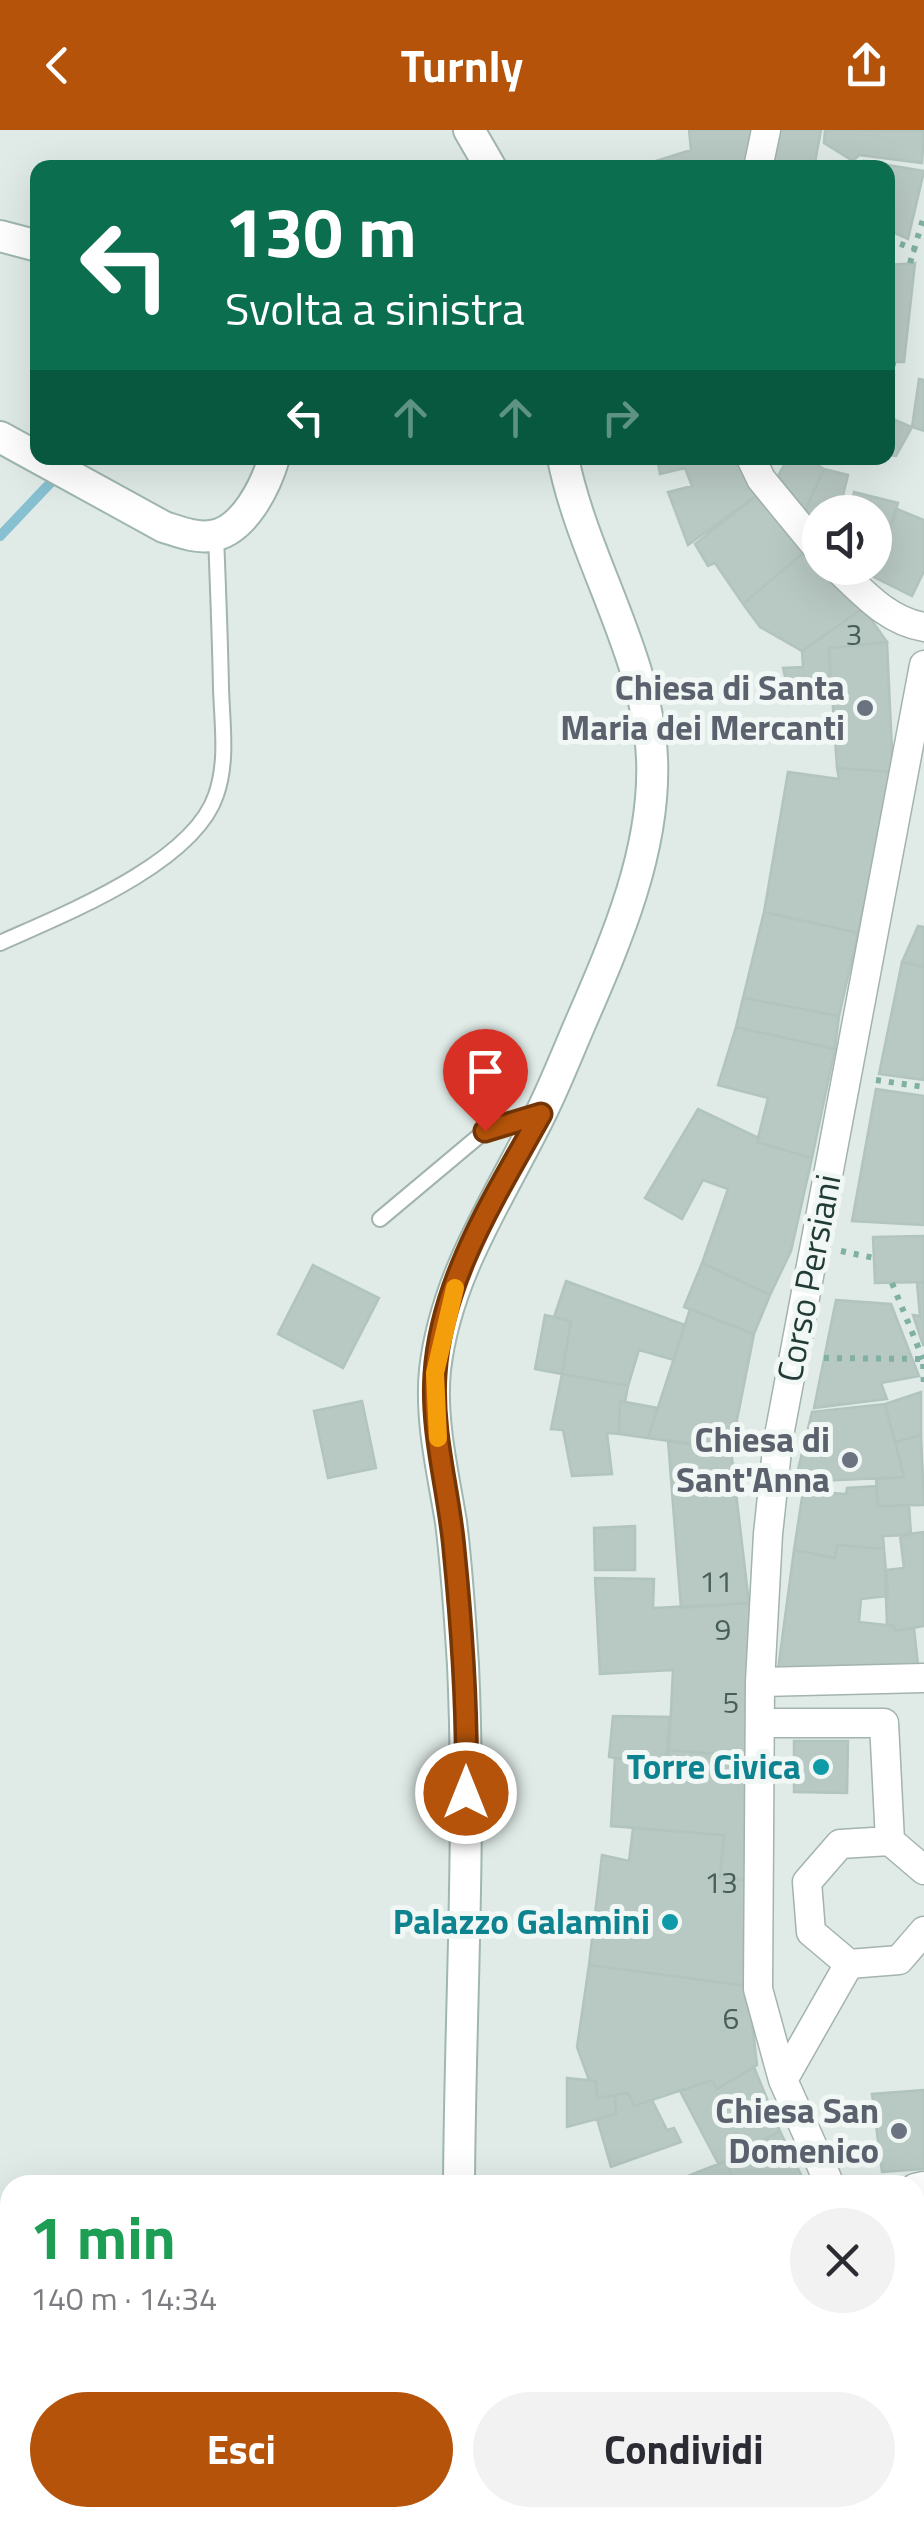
<!DOCTYPE html>
<html lang="it">
<meta charset="utf-8">
<style>
:root{--surface:#fff;--page:#f2f2f3;--text:#2b2b33;--muted:#7c7c81;--accent:#b45309}
body{margin:0;font-family:"Titillium Web",sans-serif;background:var(--page);color:var(--text);height:100vh;display:flex;flex-direction:column;font-size:38px;white-space:nowrap}
*{box-sizing:border-box;margin:0}
p{font-size:32px;color:var(--muted)}
.icon{flex:none;width:55px;height:55px;fill:none;stroke:currentColor;stroke-width:2;stroke-linecap:round;stroke-linejoin:round}
.map{position:relative;flex:1;overflow:hidden}
.drawer{position:absolute;left:0px;top:2045px;width:925px;height:352px;display:flex;flex-direction:column;background:var(--surface);border-radius:30px 30px 0 0;box-shadow:0 10px 40px #0002}
.drawer>*{flex:none}
.top-card{position:absolute;left:30px;top:30px;width:865px;height:305px;border-radius:20px;box-shadow:0 10px 40px #0002;background:#0b6e4f;color:#fff;overflow:hidden}
.tools{position:absolute;left:802px;top:365px;display:grid;gap:20px}
.tools a{display:grid;place-items:center;width:90px;height:90px;border-radius:50%;background:var(--surface);box-shadow:0 10px 40px #0002;font-size:50px}
.pin{position:absolute;display:grid;place-items:center;width:85px;height:85px;color:#fff;margin:-102px -42px;border-radius:50% 50% 50% 0;rotate:-45deg;box-shadow:0 0 10px #0007}
.pin .icon{rotate:45deg}
.me{position:absolute;width:110px;margin:-55px;rotate:0deg;stroke-linejoin:round;filter:drop-shadow(0 0 8px #0008)}
.turn{display:flex;align-items:center;gap:35px;height:210px;padding:0 30px;font-size:45px}
.turn .icon{width:130px;height:130px;stroke-width:2.5}
.turn b{display:block;font-size:70px;line-height:85px}
.lanes{display:flex;align-items:center;height:95px;padding:0 30px;background:#0003;justify-content:center;gap:50px;direction:ltr}
.lanes .off{opacity:.35}
.round{display:grid;place-items:center;flex:none;width:105px;height:105px;border-radius:52px;background:var(--page)}
.overview{display:flex;align-items:center;justify-content:space-between;height:170px;padding:0 30px}
h1{font-size:60px;font-weight:700;line-height:75px;color:#1e9e55}
.action{display:flex;gap:20px;margin-top:auto;padding:20px 30px}
.action a{flex:1;height:115px;border-radius:60px;background:var(--accent);color:#fff;font-size:40px;font-weight:700;line-height:115px;text-align:center}
.action a+a{background:var(--page);color:var(--text)}
header{display:flex;justify-content:space-between;align-items:center;height:130px;padding:0 30px;background:var(--accent);color:#fff;font-size:45px;font-weight:700}
.map>svg:first-child{display:block}
.lines{fill:none;stroke-linecap:round;stroke-linejoin:round}
.stream{stroke:#87c0d1;stroke-width:10}
.building{fill:#b8c8c3;stroke:#b2c4be;stroke-width:2.5}
.lane-casing{stroke:#a3b3ae;stroke-width:18}
.street-casing{stroke:#a3b3ae;stroke-width:31}
.secondary-casing{stroke:#9fb7b0;stroke-width:34}
.path{stroke:#80afa3;stroke-width:6;stroke-dasharray:5 8;stroke-linecap:butt}
.lane{stroke:#fff;stroke-width:14}
.street{stroke:#fff;stroke-width:28}
.secondary{stroke:#fff;stroke-width:30}
.route-casing{stroke:#753606;stroke-width:25}
.route{stroke:#b45309;stroke-width:18}
.slow{stroke:#f59e0b;stroke-width:18}
.worship-dot{fill:#6b7280;stroke:#f0f7f4;stroke-width:4}
.culture-dot{fill:#0f9aa8;stroke:#f0f7f4;stroke-width:4}
.labels{text-anchor:middle;stroke-width:10;stroke-linejoin:round;paint-order:stroke}
.number-label{font-size:30px;fill:#475e59}
.worship-label{font-size:35px;font-weight:bold;fill:#5b616d;stroke:#f0f7f4;text-anchor:end}
.street-label{font-size:35px;fill:#213b36;stroke:#f0f7f4}
.culture-label{font-size:35px;font-weight:bold;fill:#0d838f;stroke:#f0f7f4;text-anchor:end}
</style>
<header><svg class="icon" aria-label="back" viewBox="0 0 24 24"><path d="M15 5l-7 7 7 7"/></svg>Turnly<svg class="icon" aria-label="share" viewBox="0 0 24 24"><path d="M12 15V3M7 8l5-5 5 5M5 13v7h14v-7"/></svg></header>
<div class="map">
<svg width="924" height="2396" viewBox="0 0 924 2396">
<rect width="100%" height="100%" fill="#e0ebe7"/>
<g class="lines">
<path class="stream" d="M0 406 74 328"/>
</g>
<path class="building" d="M689 0H761L750 38H656V31L691 20Z
M780 0H821L814 38H771Z
M825 0H924L922 33 859 25 853 31 824 13Z
M864 31 924 41 908 109 888 100V38H862Z
M915 133 904 232H888V135Z
M919 249 924 250V301L912 297Z
M888 287 912 297 896 326 888 325Z
M657 328H739L760 363 688 415 668 362 692 356 685 338 660 344Z
M788 328H810L809 330 824 339 805 381 778 346Z
M824 339 848 345 839 382H820V400L805 381Z
M854 362 898 373 874 447 861 438H875V382H850Z
M760 363 808 419 743 474 715 433 708 436 695 414Z
M897 379 924 390V441L912 466 874 447Z
M808 419 820 432V438H825L863 478 802 521 760 497 743 474Z
M863 478 887 512 829 518 830 564 790 567 783 538 803 537 802 521Z
M887 512 893 642 837 638 829 518Z
M837 638 893 642 858 803 764 782 788 642 839 649Z
M764 782 858 803 839 886 743 868Z
M918 796 924 797V837L902 832Z
M902 832 924 837V950L879 944Z
M743 868 839 886 835 919 736 897Z
M736 897 835 919 812 1028 757 1012 768 968 718 955Z
M876 959 924 966V1095L852 1091Z
M698 979 759 1008 757 1012 812 1028 791 1121 770 1165 702 1133 728 1059 703 1050 682 1089 645 1068Z
M924 1106V1152L875 1153 873 1107Z
M702 1133 770 1165 754 1204 684 1177Z
M313 1135 379 1168 343 1238 278 1204Z
M566 1151 685 1195 674 1230 639 1220 628 1256 562 1244 571 1191 554 1187Z
M924 1152V1215H923L913 1185 920 1186 917 1153Z
M836 1170 891 1174 919 1246 881 1253 887 1269 814 1278Z
M690 1179 754 1204 731 1320 648 1308Z
M545 1185 571 1191 562 1244 535 1239Z
M562 1244 628 1256 625 1272 620 1271 619 1304 607 1303 612 1344 572 1346 563 1300 551 1299Z
M921 1262V1305L895 1312 885 1274Z
M362 1271 376 1338 328 1348 314 1281Z
M620 1271 658 1278 648 1308 619 1304Z
M885 1274 904 1347 795 1352 812 1282Z
M921 1305 924 1375 878 1376 876 1349 904 1347 895 1312Z
M668 1310 731 1320 749 1473 681 1478Z
M876 1356 878 1376H909L911 1405 883 1406 884 1419 837 1415 835 1428 794 1420 803 1361 846 1364 847 1358Z
M635 1396V1440H595L594 1398Z
M924 1402V1496L895 1501 894 1496 887 1495 885 1440 904 1438 900 1405Z
M837 1415 884 1419 888 1466 861 1469 859 1492 894 1496 895 1501 914 1498 919 1545 777 1547 794 1420 835 1428Z
M595 1448 654 1449 653 1478 754 1473 753 1627 669 1620 673 1540 600 1544Z
M613 1586 670 1587 665 1636 609 1627Z
M794 1611H848L847 1663 794 1662Z
M669 1620 750 1627 746 1750 720 1747 724 1705 611 1696 615 1628 665 1636Z
M633 1698 724 1705 720 1747 746 1750 748 1856 589 1835 602 1725 629 1731Z
M589 1835 748 1856 757 1935 717 1959 712 1950 634 1976 628 1963 597 1968 596 1951 589 1950 577 1917Z
M754 1937 780 2001 719 2035 680 1961 712 1950 717 1959Z
M567 1948 596 1951 597 1968 615 1965 616 1984 567 1997Z
M924 1960V2039L882 2042 872 1964Z
M628 1963 634 1976 652 1970 667 2000 674 1998 681 2012 611 2037 597 1989 616 1984 615 1965Z
M780 2001 806 2055H735L726 2031Z
M726 2031 735 2055H671L670 2053Z
M924 2069V2110L915 2112V2072Z
M924 2110V2234L915 2206V2112Z
M0 2295H10V2364H0Z
M915 2300 924 2320V2360L915 2364Z
M565 2388H623L619 2396H561Z
M743 2388H779L782 2396H746Z"/>
<g class="lines">
<defs>
<path id="lane" d="M0 813C62 785 193 734 216 665 228 631 222 593 221 558 220 507 218 457 216 406
M380 1089 485 1001 535 986"/>
<path id="street" d="M758 38 766 0
M751 328 761 349 820 421
M837 438C863 462 887 491 924 497
M760 1552 924 1548
M760 1593H884L890 1711
M924 1740 890 1711 840 1714 807 1752 811 1802 849 1834 899 1830 924 1801
M783 1950 849 1834
M830 2055 783 1950 758 1859 760 1552 768 1404 778 1311 924 535
M915 2058 924 2056
M915 2262 924 2284
M0 2383 10 2384
M51 2388 172 2396
M401 2396 413 2388
M526 2396 528 2388"/>
<path id="secondary" d="M469 0 491 38
M0 106 38 116
M0 307 164 397C180 402 194 408 211 406 244 402 266 355 274 328
M459 2055C460 1882 471 1708 463 1535 460 1487 457 1439 451 1392 443 1343 430 1290 435 1240 446 1144 499 1069 540 985 555 955 567 924 580 894 616 811 656 720 652 628 647 523 583 429 563 328
M457 2388V2396"/>
</defs>
<use href="#lane" class="lane-casing"/>
<use href="#street" class="street-casing"/>
<use href="#secondary" class="secondary-casing"/>
<path class="path" d="M888 109 924 123
M910 133 924 86
M891 262 893 232
M876 950 924 957
M841 1121 874 1128
M892 1153 923 1229
M824 1228 923 1229 924 1259
M915 2372 924 2368
M319 2396V2388
M658 2396 675 2388
M855 2396 876 2388"/>
<use href="#lane" class="lane"/>
<use href="#street" class="street"/>
<use href="#secondary" class="secondary"/>
</g>
<g class="lines">
<defs>
<path id="route" d="M466 1663C468 1582 462 1499 454 1419 449 1361 431 1303 435 1244 441 1150 496 1065 541 984L485 1001"/>
</defs>
<use href="#route" class="route-casing"/>
<use href="#route" class="route"/>
<path class="slow" d="M438 1308 435 1243 455 1158"/>
</g>
<g class="worship-dot">
<circle cx="865" cy="578" r="10"/>
<circle cx="850" cy="1330" r="10"/>
<circle cx="899" cy="2001" r="10"/>
</g>
<g class="culture-dot">
<circle cx="821" cy="1637" r="10"/>
<circle cx="670" cy="1792" r="10"/>
</g>
<g class="labels">
<g class="number-label">
<text x="854" y="515">3</text>
<text x="716" y="1462">11</text>
<text x="723" y="1510">9</text>
<text x="731" y="1583">5</text>
<text x="721" y="1763">13</text>
<text x="731" y="1899">6</text>
</g>
<g class="worship-label">
<text x="845" y="570">Chiesa di Santa<tspan x="845" dy="40">Maria dei Mercanti</tspan></text>
<text x="830" y="1322">Chiesa di<tspan x="830" dy="40">Sant'Anna</tspan></text>
<text x="879" y="1993">Chiesa San<tspan x="879" dy="40">Domenico</tspan></text>
</g>
<g class="street-label">
<text transform="translate(809 1148) rotate(-79)" y="12">Corso Persiani</text>
</g>
<g class="culture-label">
<text x="801" y="1649">Torre Civica</text>
<text x="650" y="1804">Palazzo Galamini</text>
</g>
</g>
</svg>
<div class="tools">
<a><svg class="icon" aria-label="sound" viewBox="0 0 24 24"><path d="M4 9h4l5-4v14l-5-4H4zM17 9q2 3 0 6"/></svg></a>
</div>
<div class="pin" style="left:485px;top:1001px;background:#d93025"><svg class="icon" aria-label="arrive" viewBox="0 0 24 24"><path d="M6 21V4h12l-3 4 3 4H6"/></svg></div>
<svg class="me" style="left:466px;top:1663px" viewBox="-20 -20 40 40"><circle r="17" fill="#b45309" stroke="#fff" stroke-width="3"/><path d="M0-11L8 9 0 5-8 9z" fill="#fff"/></svg>
<div class="top-card">
<div class="turn"><svg class="icon" aria-label="left" viewBox="0 0 24 24"><path d="M17 20v-9H6M10 6l-5 5 5 5"/></svg><div><b>130 m</b>Svolta a sinistra</div></div>
<div class="lanes"><svg class="icon" aria-label="left" viewBox="0 0 24 24"><path d="M17 20v-9H6M10 6l-5 5 5 5"/></svg><svg class="icon off" aria-label="ahead" viewBox="0 0 24 24"><path d="M12 20V5M6 11l6-6 6 6"/></svg><svg class="icon off" aria-label="ahead" viewBox="0 0 24 24"><path d="M12 20V5M6 11l6-6 6 6"/></svg><svg class="icon off" aria-label="right" viewBox="0 0 24 24"><path d="M7 20v-9h11M14 6l5 5-5 5"/></svg></div>
</div>
<section class="drawer">
<div class="overview"><div><h1>1 min</h1><p>140 m · 14:34</p></div><a class="round"><svg class="icon" aria-label="close" viewBox="0 0 24 24"><path d="M6 6l12 12M18 6L6 18"/></svg></a></div>
<div class="action"><a>Esci</a><a>Condividi</a></div>
</section>
</div>
